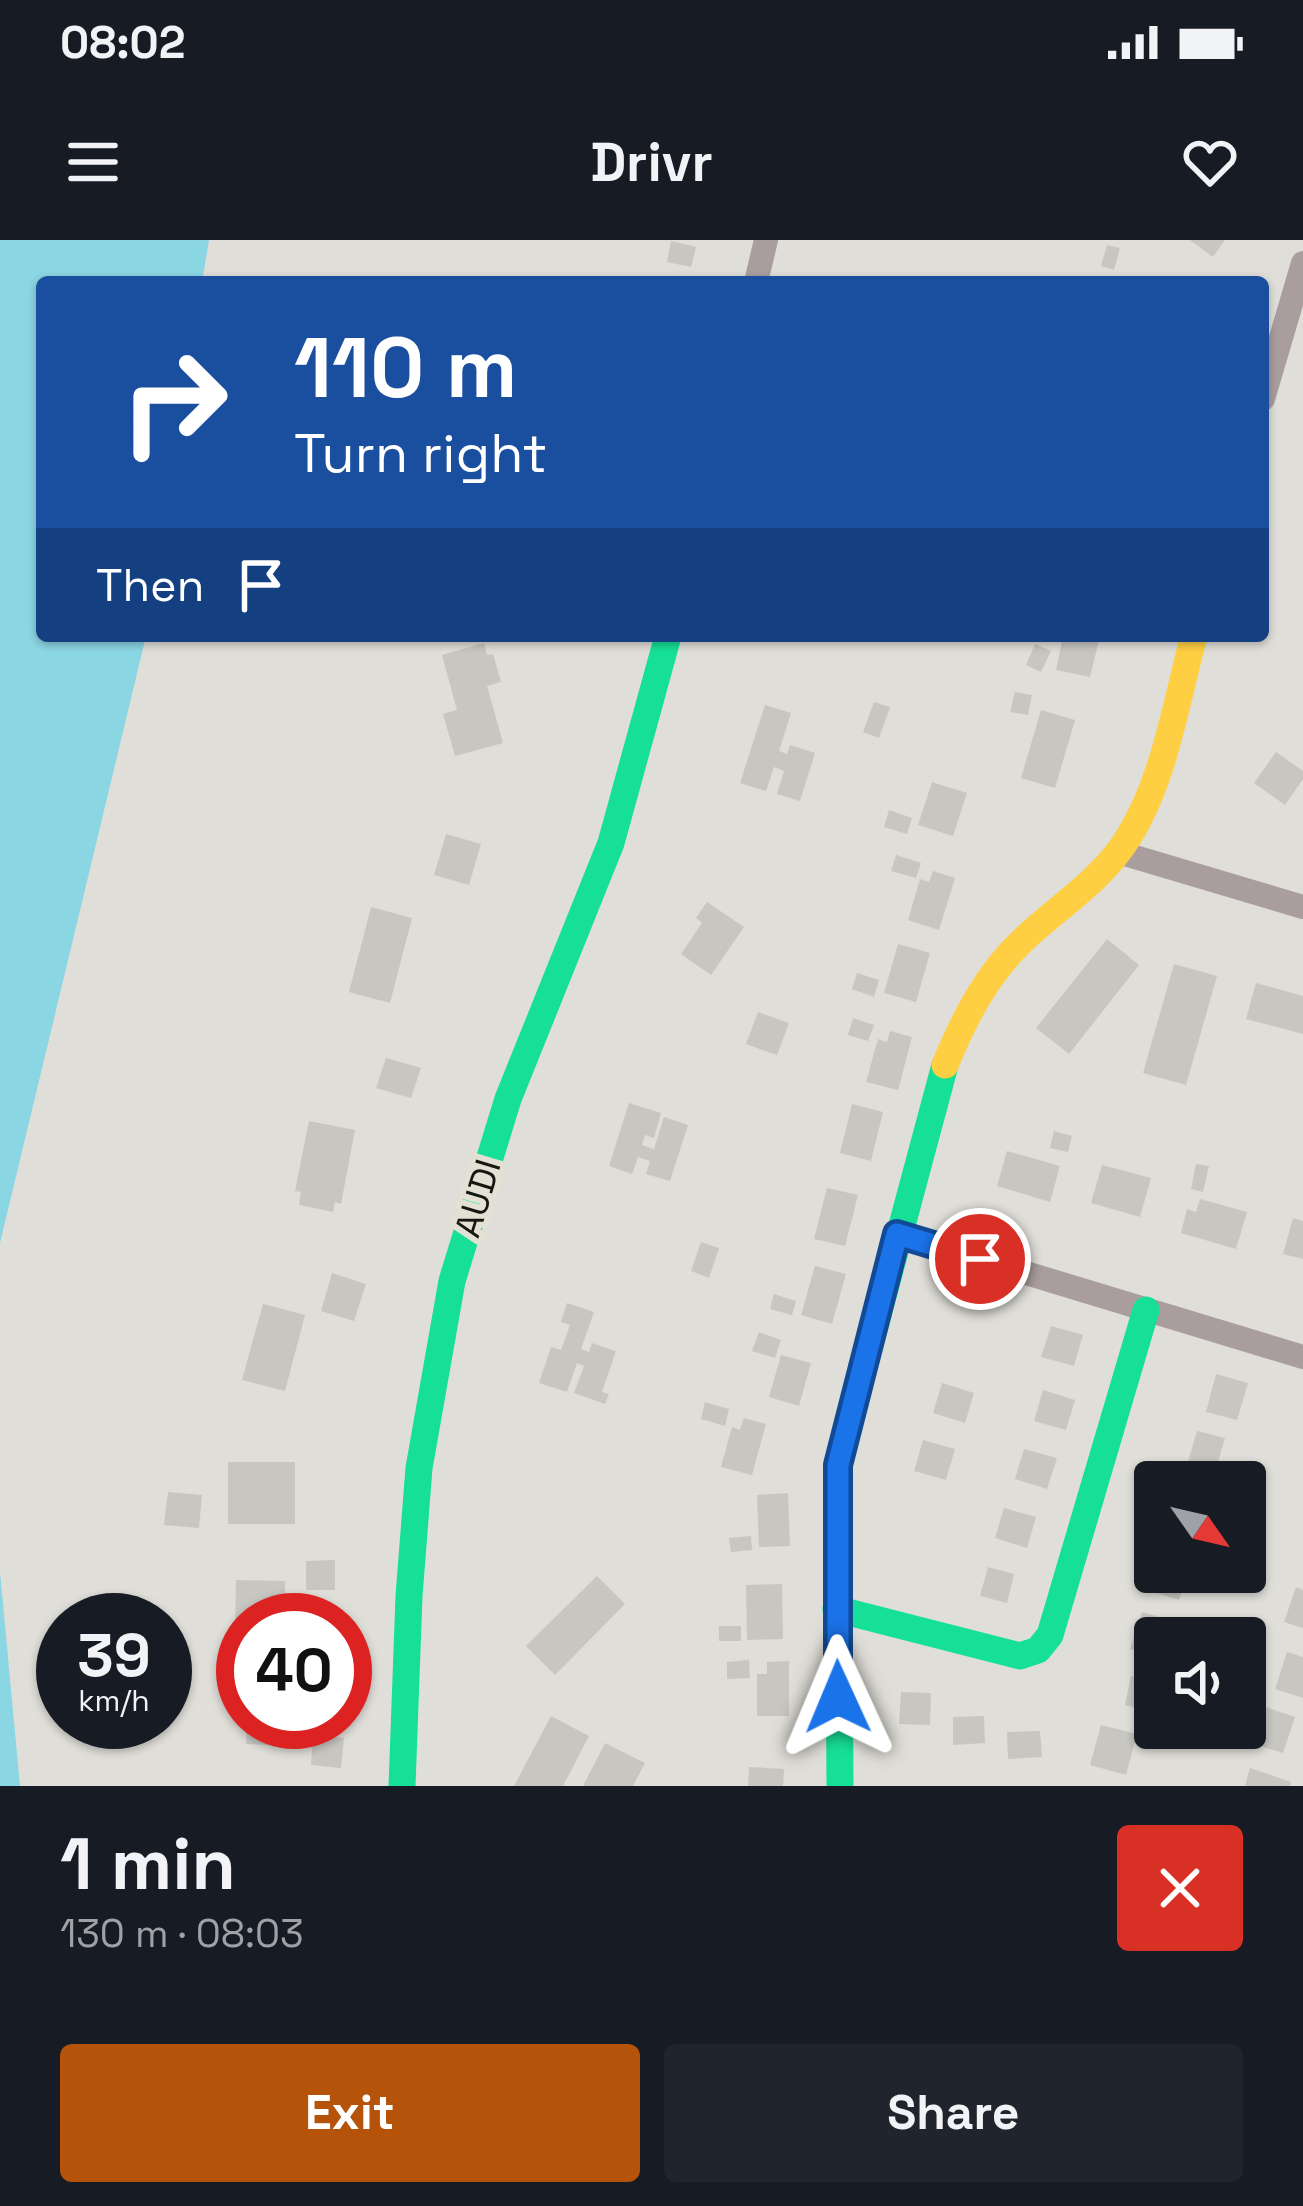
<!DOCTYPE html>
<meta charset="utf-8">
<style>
:root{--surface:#171b24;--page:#20242c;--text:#f1f3f6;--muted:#9ea1a6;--accent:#b45309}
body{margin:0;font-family:"Space Grotesk",sans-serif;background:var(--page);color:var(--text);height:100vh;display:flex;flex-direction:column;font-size:45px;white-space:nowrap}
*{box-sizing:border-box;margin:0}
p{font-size:39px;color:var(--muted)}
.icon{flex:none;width:66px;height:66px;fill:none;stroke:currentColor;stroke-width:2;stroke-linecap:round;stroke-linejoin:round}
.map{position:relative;height:1546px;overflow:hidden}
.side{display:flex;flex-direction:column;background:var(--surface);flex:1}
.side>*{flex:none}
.guide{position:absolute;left:36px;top:36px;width:1233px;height:366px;border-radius:12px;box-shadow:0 3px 9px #0004;background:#1a4fa0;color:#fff;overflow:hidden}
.needle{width:78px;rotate:124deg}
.fabs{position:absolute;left:1134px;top:1221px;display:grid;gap:24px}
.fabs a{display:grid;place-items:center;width:132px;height:132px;border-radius:12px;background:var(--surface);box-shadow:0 3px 9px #0004;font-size:60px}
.speed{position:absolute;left:36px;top:1353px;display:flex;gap:24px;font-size:60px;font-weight:700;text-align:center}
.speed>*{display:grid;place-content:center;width:156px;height:156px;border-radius:50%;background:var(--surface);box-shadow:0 3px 9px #0004;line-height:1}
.speed small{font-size:30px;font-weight:400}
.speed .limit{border:18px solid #d22;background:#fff;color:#111}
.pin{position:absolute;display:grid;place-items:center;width:102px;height:102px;color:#fff;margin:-51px;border:6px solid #fff;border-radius:50%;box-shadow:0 3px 12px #0007}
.me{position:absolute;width:132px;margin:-66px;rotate:359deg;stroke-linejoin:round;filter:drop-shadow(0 0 9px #0008)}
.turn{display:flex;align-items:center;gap:42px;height:252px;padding:0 60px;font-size:54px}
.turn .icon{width:156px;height:156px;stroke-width:2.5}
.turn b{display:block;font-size:84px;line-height:102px}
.then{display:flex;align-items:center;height:114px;padding:0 60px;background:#0003;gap:24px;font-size:45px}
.round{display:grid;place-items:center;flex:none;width:126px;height:126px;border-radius:12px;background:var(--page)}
.headline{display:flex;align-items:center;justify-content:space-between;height:204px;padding:0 60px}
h1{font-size:72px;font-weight:600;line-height:90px}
.button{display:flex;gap:24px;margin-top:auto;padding:24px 60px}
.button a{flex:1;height:138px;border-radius:12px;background:var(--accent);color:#fff;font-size:48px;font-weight:600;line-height:138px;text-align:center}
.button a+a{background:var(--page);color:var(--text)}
.status{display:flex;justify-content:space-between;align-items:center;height:84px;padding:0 60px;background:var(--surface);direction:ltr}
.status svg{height:33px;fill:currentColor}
header{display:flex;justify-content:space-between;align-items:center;height:156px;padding:0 60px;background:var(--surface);font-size:54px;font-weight:600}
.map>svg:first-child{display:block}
.water{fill:#8bd6e3}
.building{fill:#c7c6c1}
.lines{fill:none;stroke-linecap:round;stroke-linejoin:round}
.street{stroke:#a99d9e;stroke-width:24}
.fast{stroke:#16e098;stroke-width:27}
.slow{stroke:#ffcf43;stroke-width:27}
.route-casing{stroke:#114b97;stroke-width:30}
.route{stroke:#1a73e8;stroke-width:21}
.labels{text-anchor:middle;stroke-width:12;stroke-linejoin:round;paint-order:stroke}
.street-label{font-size:36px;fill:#171712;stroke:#e3e1d4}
</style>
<div class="status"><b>08:02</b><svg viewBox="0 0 49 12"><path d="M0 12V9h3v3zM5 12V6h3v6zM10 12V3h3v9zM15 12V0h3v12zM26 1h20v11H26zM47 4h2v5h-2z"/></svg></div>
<header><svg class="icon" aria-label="menu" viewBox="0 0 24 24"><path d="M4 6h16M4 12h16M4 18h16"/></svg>Drivr<svg class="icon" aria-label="heart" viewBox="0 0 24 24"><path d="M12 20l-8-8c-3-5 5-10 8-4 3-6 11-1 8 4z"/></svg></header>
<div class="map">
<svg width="1303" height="1546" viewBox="0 0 1303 1546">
<rect width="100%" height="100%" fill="#e0ded8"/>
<path class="water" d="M0 0H209L202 42H42V396H146L0 1003Z
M0 1332 20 1546H0Z"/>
<path class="building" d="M1190 0H1225L1213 17Z
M671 1 696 7 691 27 667 22Z
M1107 5 1120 8 1114 30 1101 26Z
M1063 396H1100L1090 437 1056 430Z
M484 403 487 415 493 414 501 442 487 446 503 503 455 516 443 474 457 470 442 415Z
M1035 404 1051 411 1041 432 1026 425Z
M1015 452 1032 455 1028 475 1010 472Z
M874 462 890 467 879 498 863 492Z
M765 465 791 473 779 511 787 514 790 505 815 513 800 561 777 554 784 531 774 527 766 551 740 543Z
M1041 470 1075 480 1055 548 1021 538Z
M1276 512 1303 531V539L1285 565 1254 543Z
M932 542 967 553 953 596 918 585Z
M889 570 912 578 907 594 884 587Z
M446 594 481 604 469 645 434 635Z
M896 615 921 623 916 638 891 631Z
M933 631 955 638 939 690 908 680 920 639 929 642Z
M707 662 744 687 711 735 681 714 702 683 696 678Z
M371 667 412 678 390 763 349 752Z
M1107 699 1139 725 1069 814 1036 788Z
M898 704 930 713 916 762 884 753Z
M1174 724 1217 736 1186 845 1143 833Z
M857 733 879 740 874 757 852 749Z
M1256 743 1303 756V794L1246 779Z
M758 772 789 783 777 815 746 804Z
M853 778 874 785 868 801 848 795Z
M890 791 912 797 898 850 866 842 878 799 887 802Z
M386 818 421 828 411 858 376 848Z
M629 863 661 873 654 898 645 895 642 905 654 909 664 877 688 885 670 941 646 934 650 921 638 917 632 934 609 926Z
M852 864 883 872 871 921 840 913Z
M309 881 355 890 341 964 335 962 333 972 299 965 301 952 295 951Z
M1054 891 1072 896 1068 912 1050 908Z
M1007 911 1060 926 1050 962 997 946Z
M1196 924 1209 926 1203 952 1191 949Z
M1102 925 1151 938 1140 977 1091 963Z
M827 948 858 955 845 1006 814 999Z
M1200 959 1247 972 1236 1009 1181 993 1187 969 1196 972Z
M1293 978 1303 981V1019L1283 1014Z
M701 1002 719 1008 709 1038 691 1031Z
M815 1026 846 1034 832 1084 801 1075Z
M332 1033 366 1044 354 1081 321 1071Z
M774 1054 796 1061 792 1075 770 1069Z
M567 1063 594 1072 581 1109 589 1112 592 1103 616 1111 602 1152 609 1154 605 1164 574 1153 584 1126 577 1123 567 1152 539 1143 551 1107 561 1110 570 1085 561 1082Z
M263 1064 305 1075 285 1151 242 1140Z
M1051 1086 1083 1095 1074 1126 1041 1117Z
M759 1092 781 1100 775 1118 752 1111Z
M781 1115 811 1123 799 1166 769 1157Z
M1216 1134 1248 1143 1237 1180 1206 1172Z
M942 1143 974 1153 965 1183 933 1173Z
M1043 1150 1075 1160 1066 1190 1034 1181Z
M705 1162 729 1169 725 1186 701 1179Z
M744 1178 766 1184 752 1235 721 1227 732 1187 740 1190Z
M1197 1191 1225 1198 1215 1233 1187 1225Z
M923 1200 955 1209 946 1240 914 1231Z
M1024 1209 1057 1218 1047 1249 1015 1239Z
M228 1222H295V1284H228Z
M168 1252 202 1255 199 1288 164 1285Z
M788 1253 790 1306 759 1307 757 1255Z
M1004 1268 1036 1277 1027 1308 995 1298Z
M751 1296 752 1310 731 1312 729 1298Z
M1154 1316 1155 1332H1188L1179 1360 1144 1349Z
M335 1320V1350H306V1321Z
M988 1327 1014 1334 1007 1363 980 1356Z
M597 1336 625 1364 555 1435 526 1406Z
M236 1340 285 1341V1380H243V1393H235Z
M782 1344 783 1399 747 1400 746 1345Z
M1296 1347 1303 1350V1388L1284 1382Z
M1142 1372 1174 1381 1169 1398H1155V1416L1130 1409Z
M719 1386H741V1401H719Z
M1287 1412 1303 1417V1458L1275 1449Z
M749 1420 750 1438 727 1439V1422Z
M789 1421V1476H757V1434H767V1422Z
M1131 1436 1155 1441V1472L1125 1465Z
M901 1452 931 1453 930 1485 899 1484Z
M1263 1466 1295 1477 1283 1513 1250 1503Z
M551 1476 589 1496 563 1546H514Z
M984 1476 985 1503 953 1505V1477Z
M247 1482H295L294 1506 246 1504Z
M1101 1485 1137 1494 1126 1535 1090 1525Z
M1040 1491 1042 1517 1008 1519 1007 1492Z
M313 1495 344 1498 341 1528 311 1525Z
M605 1503 645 1523 633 1546H583Z
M749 1527 784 1529 783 1546H748Z
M1250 1528 1291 1542 1290 1546H1245Z"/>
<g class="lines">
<path class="street" d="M756 42 766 0
M1263 159 1303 23
M1118 612 1303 667
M897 994 1303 1117"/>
<path class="fast" d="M836 1369 1020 1416 1038 1410 1050 1395 1146 1070
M402 1546 409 1356 419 1228 452 1041 508 859 611 603 668 396
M840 1546 838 1224 945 825"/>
<path class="slow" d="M945 825C964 779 986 735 1023 700 1058 667 1102 640 1128 598 1165 539 1176 462 1194 396"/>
</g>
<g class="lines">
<defs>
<path id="route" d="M838 1457V1225L897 994 980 1019"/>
</defs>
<use href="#route" class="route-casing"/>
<use href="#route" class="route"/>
</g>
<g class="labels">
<g class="street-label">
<text transform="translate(477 958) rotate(-73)" y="13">AUDI</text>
</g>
</g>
</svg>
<div class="fabs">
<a><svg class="needle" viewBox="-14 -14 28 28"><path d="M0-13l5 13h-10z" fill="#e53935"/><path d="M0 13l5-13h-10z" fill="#9ea1a6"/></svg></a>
<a><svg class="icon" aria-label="sound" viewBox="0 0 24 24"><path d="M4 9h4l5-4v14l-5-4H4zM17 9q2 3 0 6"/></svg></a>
</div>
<div class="speed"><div>39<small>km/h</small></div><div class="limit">40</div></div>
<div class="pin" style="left:980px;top:1019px;background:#d93025"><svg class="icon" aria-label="arrive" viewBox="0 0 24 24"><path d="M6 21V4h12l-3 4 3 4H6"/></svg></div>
<svg class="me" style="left:838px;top:1457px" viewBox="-20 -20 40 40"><path d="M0-17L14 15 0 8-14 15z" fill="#1a73e8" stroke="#fff" stroke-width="4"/></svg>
<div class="guide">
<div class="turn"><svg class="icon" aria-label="right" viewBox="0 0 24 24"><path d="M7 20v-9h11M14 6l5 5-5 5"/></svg><div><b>110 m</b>Turn right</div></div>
<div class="then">Then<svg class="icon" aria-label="arrive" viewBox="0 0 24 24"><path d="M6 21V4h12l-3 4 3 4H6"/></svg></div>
</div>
</div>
<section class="side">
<div class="headline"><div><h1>1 min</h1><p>130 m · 08:03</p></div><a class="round" style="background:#d93025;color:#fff"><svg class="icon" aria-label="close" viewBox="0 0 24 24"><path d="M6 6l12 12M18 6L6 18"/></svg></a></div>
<div class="button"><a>Exit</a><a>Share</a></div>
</section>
